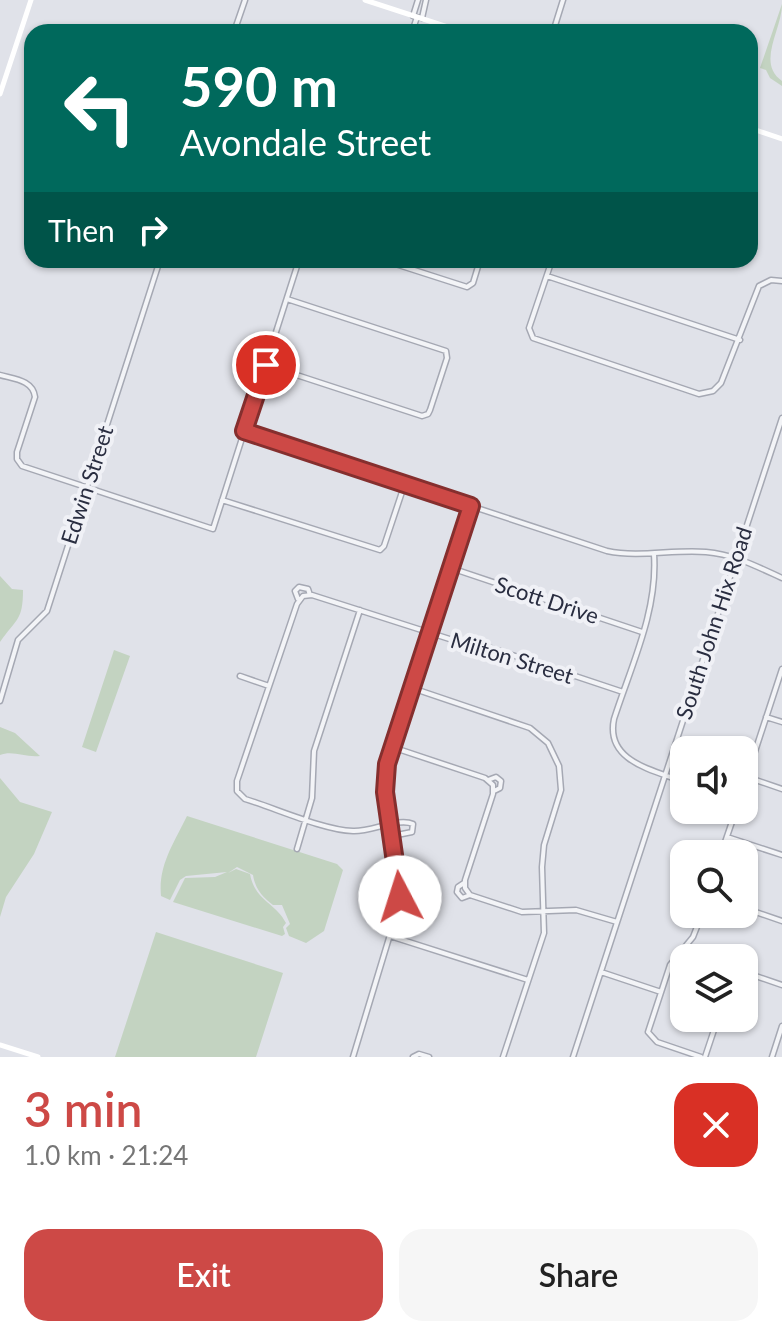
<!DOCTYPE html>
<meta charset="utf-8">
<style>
:root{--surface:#fff;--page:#f6f6f6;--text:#222;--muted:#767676;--accent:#cd4946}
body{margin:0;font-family:Lato,sans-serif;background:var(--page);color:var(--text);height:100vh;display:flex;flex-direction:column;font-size:30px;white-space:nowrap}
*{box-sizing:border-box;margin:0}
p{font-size:26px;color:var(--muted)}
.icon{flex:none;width:44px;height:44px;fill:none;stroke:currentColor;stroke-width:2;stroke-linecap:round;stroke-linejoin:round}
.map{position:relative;height:1057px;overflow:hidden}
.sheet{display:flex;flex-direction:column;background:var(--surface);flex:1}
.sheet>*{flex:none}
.banner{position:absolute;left:24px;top:24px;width:734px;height:244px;border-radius:24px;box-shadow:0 2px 6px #0004;background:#00695c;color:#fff;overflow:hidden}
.tools{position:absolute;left:670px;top:736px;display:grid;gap:16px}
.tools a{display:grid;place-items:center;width:88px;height:88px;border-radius:16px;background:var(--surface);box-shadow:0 2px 6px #0004;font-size:40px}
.pin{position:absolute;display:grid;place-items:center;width:68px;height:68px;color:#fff;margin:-34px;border:4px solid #fff;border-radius:50%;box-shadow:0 2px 8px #0007}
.me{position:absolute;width:88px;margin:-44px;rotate:355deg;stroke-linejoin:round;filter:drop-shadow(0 0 6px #0008)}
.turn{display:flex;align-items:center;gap:28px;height:168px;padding:0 24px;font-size:36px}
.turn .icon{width:104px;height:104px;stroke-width:2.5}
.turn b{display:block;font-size:56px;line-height:68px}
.then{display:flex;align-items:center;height:76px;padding:0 24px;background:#0003;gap:16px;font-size:30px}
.round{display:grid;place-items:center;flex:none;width:84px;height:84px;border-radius:24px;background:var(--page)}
.summary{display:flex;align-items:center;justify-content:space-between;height:136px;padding:0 24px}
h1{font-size:48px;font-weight:600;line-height:60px;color:var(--accent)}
.cta{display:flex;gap:16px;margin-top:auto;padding:16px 24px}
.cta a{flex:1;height:92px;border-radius:24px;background:var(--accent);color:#fff;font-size:32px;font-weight:600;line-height:92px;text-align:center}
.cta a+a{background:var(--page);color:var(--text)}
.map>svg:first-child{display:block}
.green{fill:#c3d3c1}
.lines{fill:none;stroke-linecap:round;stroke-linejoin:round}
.street-casing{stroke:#a5a8b3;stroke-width:7}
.street{stroke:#f3f4f7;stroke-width:4}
.secondary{stroke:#fff;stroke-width:5}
.route-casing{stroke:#852f2e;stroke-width:20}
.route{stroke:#cd4946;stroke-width:14}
.labels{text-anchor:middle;stroke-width:8;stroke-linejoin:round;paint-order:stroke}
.street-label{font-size:22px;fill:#292d40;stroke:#f0f1f6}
</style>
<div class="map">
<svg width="782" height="1057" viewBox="0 0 782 1057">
<rect width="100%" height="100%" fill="#e0e2e9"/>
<path class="green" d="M782 4C782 30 756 63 782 81V86L770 78 766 70 760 68Z
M0 576 12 589 23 590C23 621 16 619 0 642Z
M114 650 130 656 96 752 82 747Z
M0 727 15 733 40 756C26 758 13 750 0 755Z
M0 778 20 802 52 812 34 854 6 897 0 917Z
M187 816 337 864 343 870 324 931 306 943 289 936 286 928 290 924 282 905H273C262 897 255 888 253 875L237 867 228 873 236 869 250 874C255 901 275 902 286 923L283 927 285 934 282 936 173 902 185 878 215 877 227 872 186 876 180 880 170 900 161 896C158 865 174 843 187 816Z
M156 932 283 973 256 1057H115Z"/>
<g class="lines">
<defs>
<path id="street" d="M413 16 418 0
M422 18 426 0
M234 32 245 0
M412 32 417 17
M553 32 563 0
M383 260 467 287 473 283 480 260
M552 260 529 328 533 338 699 394 713 391 721 383 759 286 771 280 782 281
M547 276 740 340
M266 365 422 416 428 414 430 410 447 358 446 351 287 299
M0 375C14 379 33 380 35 397L17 452V459L22 466 213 529 299 260
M244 431 607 551C640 558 673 549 706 552 733 554 758 567 782 578
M222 500 380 550 384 546 405 483
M654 554C658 611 631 666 614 719 605 762 654 770 684 782
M451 568 642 632
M298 599 295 591 299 587 308 589 310 595
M240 676 269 686
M412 688 530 728 548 743 559 766 561 790 544 845 542 867 544 933 503 1057
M0 701 18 640 47 611 160 260
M766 717 782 722
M392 747 485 778 493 785V794L465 880V888L470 895 522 912 576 910 617 922
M747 777 782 789
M488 780 496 777 501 781 500 788 494 791
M744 785 782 669
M392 836 412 832 413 824C399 817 371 832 353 831 323 830 275 808 245 799L237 791V781L297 604 303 596 312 595 462 643 491 648 623 692
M727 837 782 855
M297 849 312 798 314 751 360 610
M721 854 736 810
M464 883 458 887 457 892 462 898 470 895
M744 908 782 921
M390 936 528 980
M682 949 703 958
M601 972 661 992
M744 972 782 985
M353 1057 399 905C404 858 380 812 387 764L471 506
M413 1057 419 1054 429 1057
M573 1057 782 418
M701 1057 657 1042 648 1032 670 965 693 937 702 914
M705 1057 718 1018
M772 1057 782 1026"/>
</defs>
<use href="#street" class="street-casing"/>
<use href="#street" class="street"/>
<path class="secondary" d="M365 0 463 32
M0 94 31 0
M750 128 782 139
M0 1045 38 1057"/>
</g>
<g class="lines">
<defs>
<path id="route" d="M266 365 244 431 471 506 387 764 385 792 400 897"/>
</defs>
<use href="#route" class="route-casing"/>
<use href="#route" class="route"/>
</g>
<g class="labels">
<g class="street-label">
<text transform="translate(87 485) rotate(-72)" y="8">Edwin Street</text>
<text transform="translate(547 600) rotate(18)" y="8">Scott Drive</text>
<text transform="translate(714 623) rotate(-72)" y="8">South John Hix Road</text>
<text transform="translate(512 658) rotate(17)" y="8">Milton Street</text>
</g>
</g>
</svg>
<div class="tools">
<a><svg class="icon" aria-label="sound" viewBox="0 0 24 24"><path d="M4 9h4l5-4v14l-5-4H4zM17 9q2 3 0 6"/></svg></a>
<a><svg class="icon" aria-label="search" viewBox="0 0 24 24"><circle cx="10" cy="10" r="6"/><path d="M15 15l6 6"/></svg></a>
<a><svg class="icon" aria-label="layers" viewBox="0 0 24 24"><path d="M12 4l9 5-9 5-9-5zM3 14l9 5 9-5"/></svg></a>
</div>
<div class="pin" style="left:266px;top:365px;background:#d93025"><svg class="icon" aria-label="arrive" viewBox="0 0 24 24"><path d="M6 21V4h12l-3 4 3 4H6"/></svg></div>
<svg class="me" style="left:400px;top:897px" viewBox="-20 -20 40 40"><circle r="19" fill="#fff"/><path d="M0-13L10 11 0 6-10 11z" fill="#cd4946"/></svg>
<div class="banner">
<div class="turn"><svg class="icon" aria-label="left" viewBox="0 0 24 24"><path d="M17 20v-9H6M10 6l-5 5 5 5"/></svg><div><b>590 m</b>Avondale Street</div></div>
<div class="then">Then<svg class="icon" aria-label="right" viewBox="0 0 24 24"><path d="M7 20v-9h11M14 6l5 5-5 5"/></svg></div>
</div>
</div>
<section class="sheet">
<div class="summary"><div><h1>3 min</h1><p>1.0 km · 21:24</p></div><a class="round" style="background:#d93025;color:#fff"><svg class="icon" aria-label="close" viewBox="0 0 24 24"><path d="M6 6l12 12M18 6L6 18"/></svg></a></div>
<div class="cta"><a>Exit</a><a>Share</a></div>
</section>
